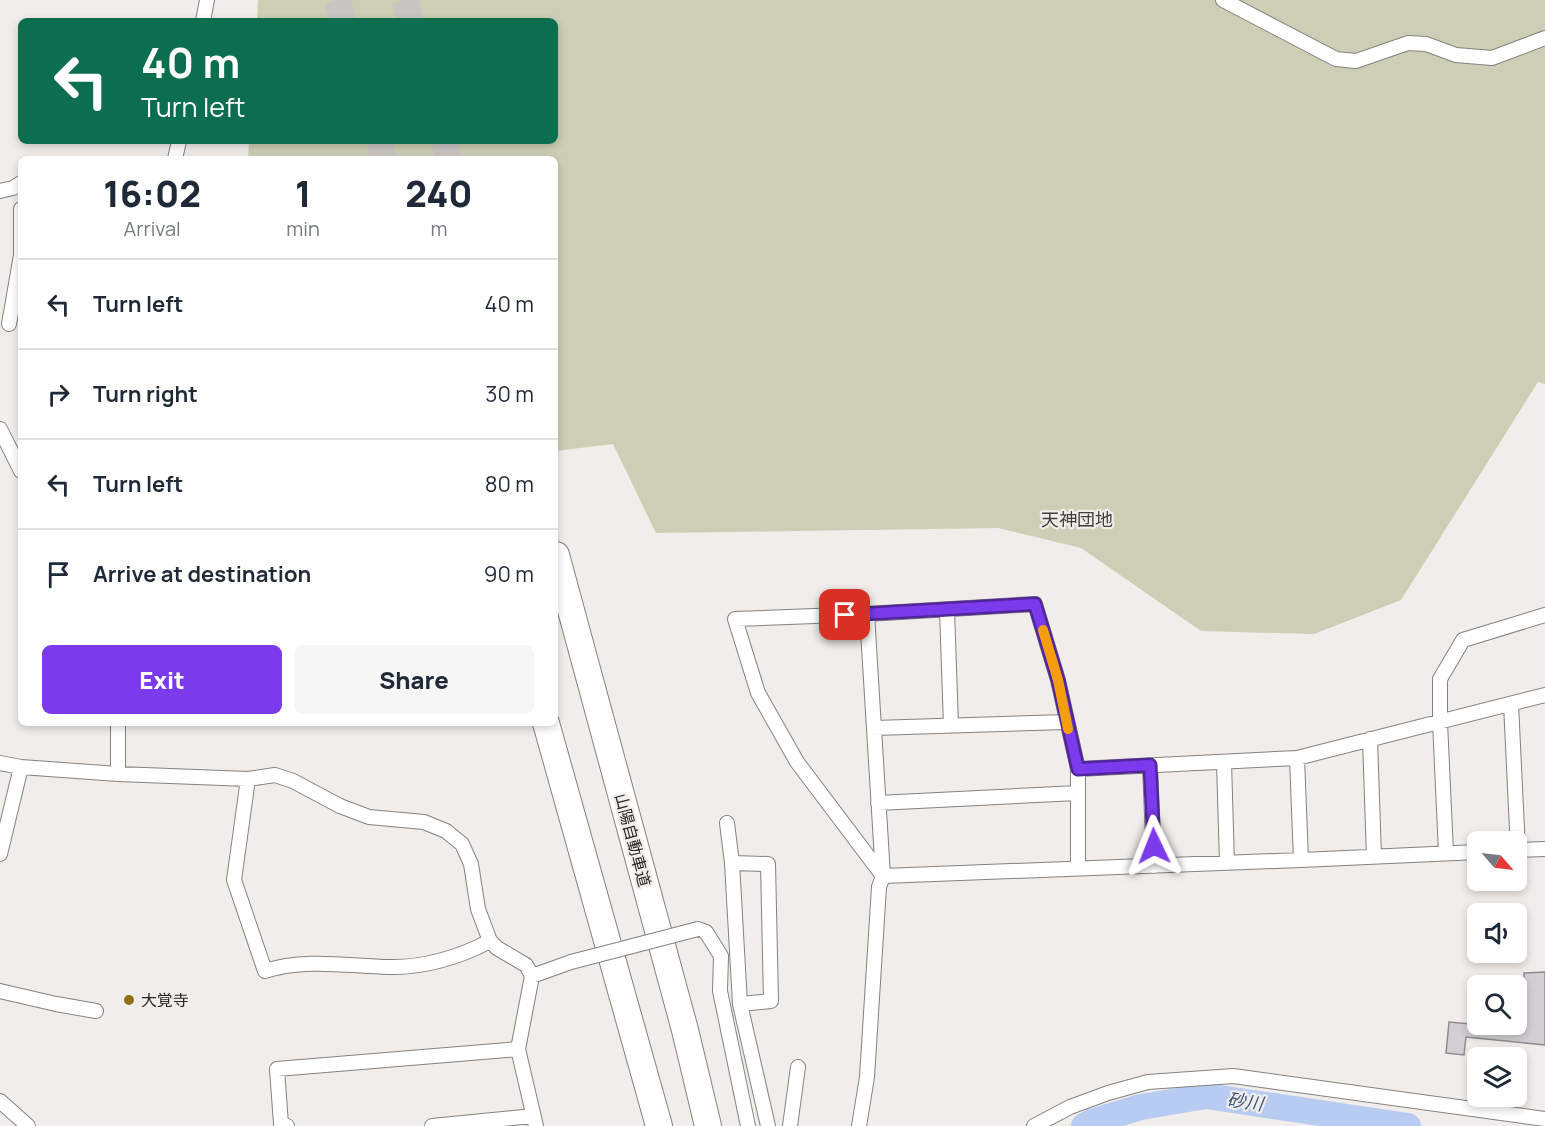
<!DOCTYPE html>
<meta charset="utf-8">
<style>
:root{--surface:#fff;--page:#f6f6f7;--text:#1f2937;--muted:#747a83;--line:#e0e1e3;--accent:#7c3aed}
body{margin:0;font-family:Manrope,"Noto Sans JP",sans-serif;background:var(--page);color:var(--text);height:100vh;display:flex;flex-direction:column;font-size:22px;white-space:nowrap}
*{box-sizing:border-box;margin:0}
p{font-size:20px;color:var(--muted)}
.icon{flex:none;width:33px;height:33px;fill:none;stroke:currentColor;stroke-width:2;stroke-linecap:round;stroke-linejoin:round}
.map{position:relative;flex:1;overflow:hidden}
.panel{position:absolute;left:18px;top:156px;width:540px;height:570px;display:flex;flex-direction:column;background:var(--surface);border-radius:9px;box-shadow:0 3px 9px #0003}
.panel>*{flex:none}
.hud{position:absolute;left:18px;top:18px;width:540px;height:126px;border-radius:9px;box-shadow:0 3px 9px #0003;background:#0b6e4f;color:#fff;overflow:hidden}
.needle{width:39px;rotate:118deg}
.tools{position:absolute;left:1467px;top:831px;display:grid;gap:12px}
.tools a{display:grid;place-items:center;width:60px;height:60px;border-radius:9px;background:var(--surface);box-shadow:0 3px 9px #0003;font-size:30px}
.pin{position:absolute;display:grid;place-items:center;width:51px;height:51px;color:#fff;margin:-26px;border-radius:12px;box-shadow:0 3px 9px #0006}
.me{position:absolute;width:66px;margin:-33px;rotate:358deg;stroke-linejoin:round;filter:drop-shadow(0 0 4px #0008)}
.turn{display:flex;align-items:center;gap:21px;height:126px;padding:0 24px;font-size:27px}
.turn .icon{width:78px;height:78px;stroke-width:2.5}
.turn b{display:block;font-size:42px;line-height:51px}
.eta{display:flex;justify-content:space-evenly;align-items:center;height:102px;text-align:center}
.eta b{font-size:36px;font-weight:800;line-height:42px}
.cta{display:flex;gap:12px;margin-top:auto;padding:12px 24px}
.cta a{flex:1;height:69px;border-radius:9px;background:var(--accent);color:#fff;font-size:24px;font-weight:800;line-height:69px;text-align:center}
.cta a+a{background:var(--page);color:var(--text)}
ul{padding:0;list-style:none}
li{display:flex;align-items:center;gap:18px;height:90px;padding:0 24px;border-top:2px solid var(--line)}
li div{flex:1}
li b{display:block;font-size:22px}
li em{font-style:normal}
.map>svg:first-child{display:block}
.green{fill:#ccceb5}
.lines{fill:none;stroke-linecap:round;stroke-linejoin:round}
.river{stroke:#b7ccf0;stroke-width:26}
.building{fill:#d2cfd3;stroke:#8f8c90;stroke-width:1.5}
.motorway-tunnel{stroke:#c9c5c3;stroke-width:26;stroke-dasharray:26 13;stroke-linecap:butt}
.minor-casing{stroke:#85817e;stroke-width:16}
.motorway-casing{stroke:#85817e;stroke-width:28}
.minor{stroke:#fff;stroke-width:14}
.motorway{stroke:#fff;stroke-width:26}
.minor-bridge-casing{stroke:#85817e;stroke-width:16;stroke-linecap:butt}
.minor-bridge{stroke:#fff;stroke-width:14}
.route-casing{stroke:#51269a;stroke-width:15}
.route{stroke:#7c3aed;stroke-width:10}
.slow{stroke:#f59e0b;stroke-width:10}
.poi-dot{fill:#916f15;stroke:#f1edea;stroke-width:2}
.labels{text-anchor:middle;stroke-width:4.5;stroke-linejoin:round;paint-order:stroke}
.street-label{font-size:16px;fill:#292726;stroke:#f1edea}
.poi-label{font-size:16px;fill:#292726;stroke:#f1edea;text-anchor:start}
.neighbourhood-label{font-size:18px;fill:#423e3c;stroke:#f1edea}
.water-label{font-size:18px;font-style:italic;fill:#395282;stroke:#f1edea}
</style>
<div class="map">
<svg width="1545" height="1126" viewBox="0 0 1545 1126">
<rect width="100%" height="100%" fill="#f1edea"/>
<path class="green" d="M258 0H1545V384L1538 382 1401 600 1314 634 1201 631 1081 548 998 528 656 533 613 444 555 451V159H248L249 141H555V21H257Z"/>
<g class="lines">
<path class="river" d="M1084 1126 1091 1122 1141 1107 1206 1096 1408 1126"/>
</g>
<path class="building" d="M1545 972V1045L1466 1037 1464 1055 1446 1053 1449 1022 1526 1029 1524 973Z"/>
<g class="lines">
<path class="motorway-tunnel" d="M337 0 344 21
M405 0 411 21
M379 141 384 159
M444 141 449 159"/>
<defs>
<path id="minor" d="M1223 0 1336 59 1356 61 1408 43 1426 44 1456 55 1492 58 1545 38
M203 21 207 0
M175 159 179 141
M0 191 13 188 21 183
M9 324 21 255V209
M0 429 21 471
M947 610 951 726
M1511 704 1518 850
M874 728 1066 722
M1370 739 1374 857
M1297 758 1301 860
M1224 762 1227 863
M0 763 21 767 118 774 248 779 275 775 293 781 340 806 369 817 424 822 446 831 462 844 471 864 478 909 490 941 497 948 526 965 532 976 518 1049 536 1126
M1150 766 1154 866
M1078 769 1297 758 1545 695
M118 774V723
M248 779 234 880 265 971C305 958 347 966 389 967 423 968 460 957 490 941
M878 803 1078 793
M727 823 732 863 740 1004 768 1126
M1516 850 1545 849
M1446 853 1440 722V679L1463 640 1545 615
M0 854 21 767
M732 863 768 864 771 1001 740 1004
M1078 868V769L1058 680 1035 604 867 614 735 619 758 693 797 762 883 876 1301 860 1478 852
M698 929 706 932 721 956 720 991 748 1126
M532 976 571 962
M0 991 56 1004 96 1011
M0 1101 28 1126
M287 1126 281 1124 277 1069 518 1049
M432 1126 533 1116
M790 1126 798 1067
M859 1126 867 1077 879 887 883 876 867 614
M1034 1126 1070 1107 1108 1093 1148 1082 1233 1076 1545 1119"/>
<path id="motorway" d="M556 555 685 1030 708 1126
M546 723 659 1126"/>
</defs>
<use href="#minor" class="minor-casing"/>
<use href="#motorway" class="motorway-casing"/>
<use href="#minor" class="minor"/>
<use href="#motorway" class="motorway"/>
<defs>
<path id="minor-bridge" d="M571 962 698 929"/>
</defs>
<use href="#minor-bridge" class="minor-bridge-casing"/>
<use href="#minor-bridge" class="minor-bridge"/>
</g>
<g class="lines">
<defs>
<path id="route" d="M845 615 1035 604 1058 680 1078 769 1150 765 1154 846"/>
</defs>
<use href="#route" class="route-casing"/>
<use href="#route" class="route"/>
<path class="slow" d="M1043 630 1058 680 1068 729"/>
</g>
<circle class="poi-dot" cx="129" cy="1000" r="6"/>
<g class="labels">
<g class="street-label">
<text transform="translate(633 840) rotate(75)" y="6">山陽自動車道</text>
</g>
<g class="poi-label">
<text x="141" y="1006">大覚寺</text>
</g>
<g class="neighbourhood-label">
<text x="1077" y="526">天神団地</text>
</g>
<g class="water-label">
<text transform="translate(1245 1102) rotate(8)" y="6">砂川</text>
</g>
</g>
</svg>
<div class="tools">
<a><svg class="needle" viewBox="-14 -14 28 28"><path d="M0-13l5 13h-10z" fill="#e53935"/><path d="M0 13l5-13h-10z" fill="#747a83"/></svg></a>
<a><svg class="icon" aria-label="sound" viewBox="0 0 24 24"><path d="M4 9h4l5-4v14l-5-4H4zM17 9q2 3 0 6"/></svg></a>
<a><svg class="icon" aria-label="search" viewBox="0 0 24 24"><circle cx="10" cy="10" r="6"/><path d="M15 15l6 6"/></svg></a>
<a><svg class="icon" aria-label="layers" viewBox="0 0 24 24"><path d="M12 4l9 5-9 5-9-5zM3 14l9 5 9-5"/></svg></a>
</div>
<div class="pin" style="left:845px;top:615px;background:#d93025"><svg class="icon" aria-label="arrive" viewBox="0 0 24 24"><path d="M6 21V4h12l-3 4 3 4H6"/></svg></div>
<svg class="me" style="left:1154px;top:846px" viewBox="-20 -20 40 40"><path d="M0-17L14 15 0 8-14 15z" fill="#7c3aed" stroke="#fff" stroke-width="4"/></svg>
<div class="hud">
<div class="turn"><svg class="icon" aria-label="left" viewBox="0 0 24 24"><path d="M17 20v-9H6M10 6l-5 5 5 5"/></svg><div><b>40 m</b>Turn left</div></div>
</div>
<section class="panel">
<div class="eta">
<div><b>16:02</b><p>Arrival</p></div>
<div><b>1</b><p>min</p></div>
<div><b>240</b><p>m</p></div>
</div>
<ul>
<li><svg class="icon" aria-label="left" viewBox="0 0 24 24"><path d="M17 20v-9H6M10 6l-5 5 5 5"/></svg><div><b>Turn left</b></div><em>40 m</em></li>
<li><svg class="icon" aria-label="right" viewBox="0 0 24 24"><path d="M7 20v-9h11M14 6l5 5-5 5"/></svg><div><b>Turn right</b></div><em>30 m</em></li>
<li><svg class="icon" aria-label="left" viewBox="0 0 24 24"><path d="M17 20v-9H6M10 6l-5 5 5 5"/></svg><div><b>Turn left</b></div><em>80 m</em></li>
<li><svg class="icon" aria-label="arrive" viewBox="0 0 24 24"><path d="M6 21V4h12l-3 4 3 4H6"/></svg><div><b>Arrive at destination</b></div><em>90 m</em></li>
</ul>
<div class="cta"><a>Exit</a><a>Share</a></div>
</section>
</div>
